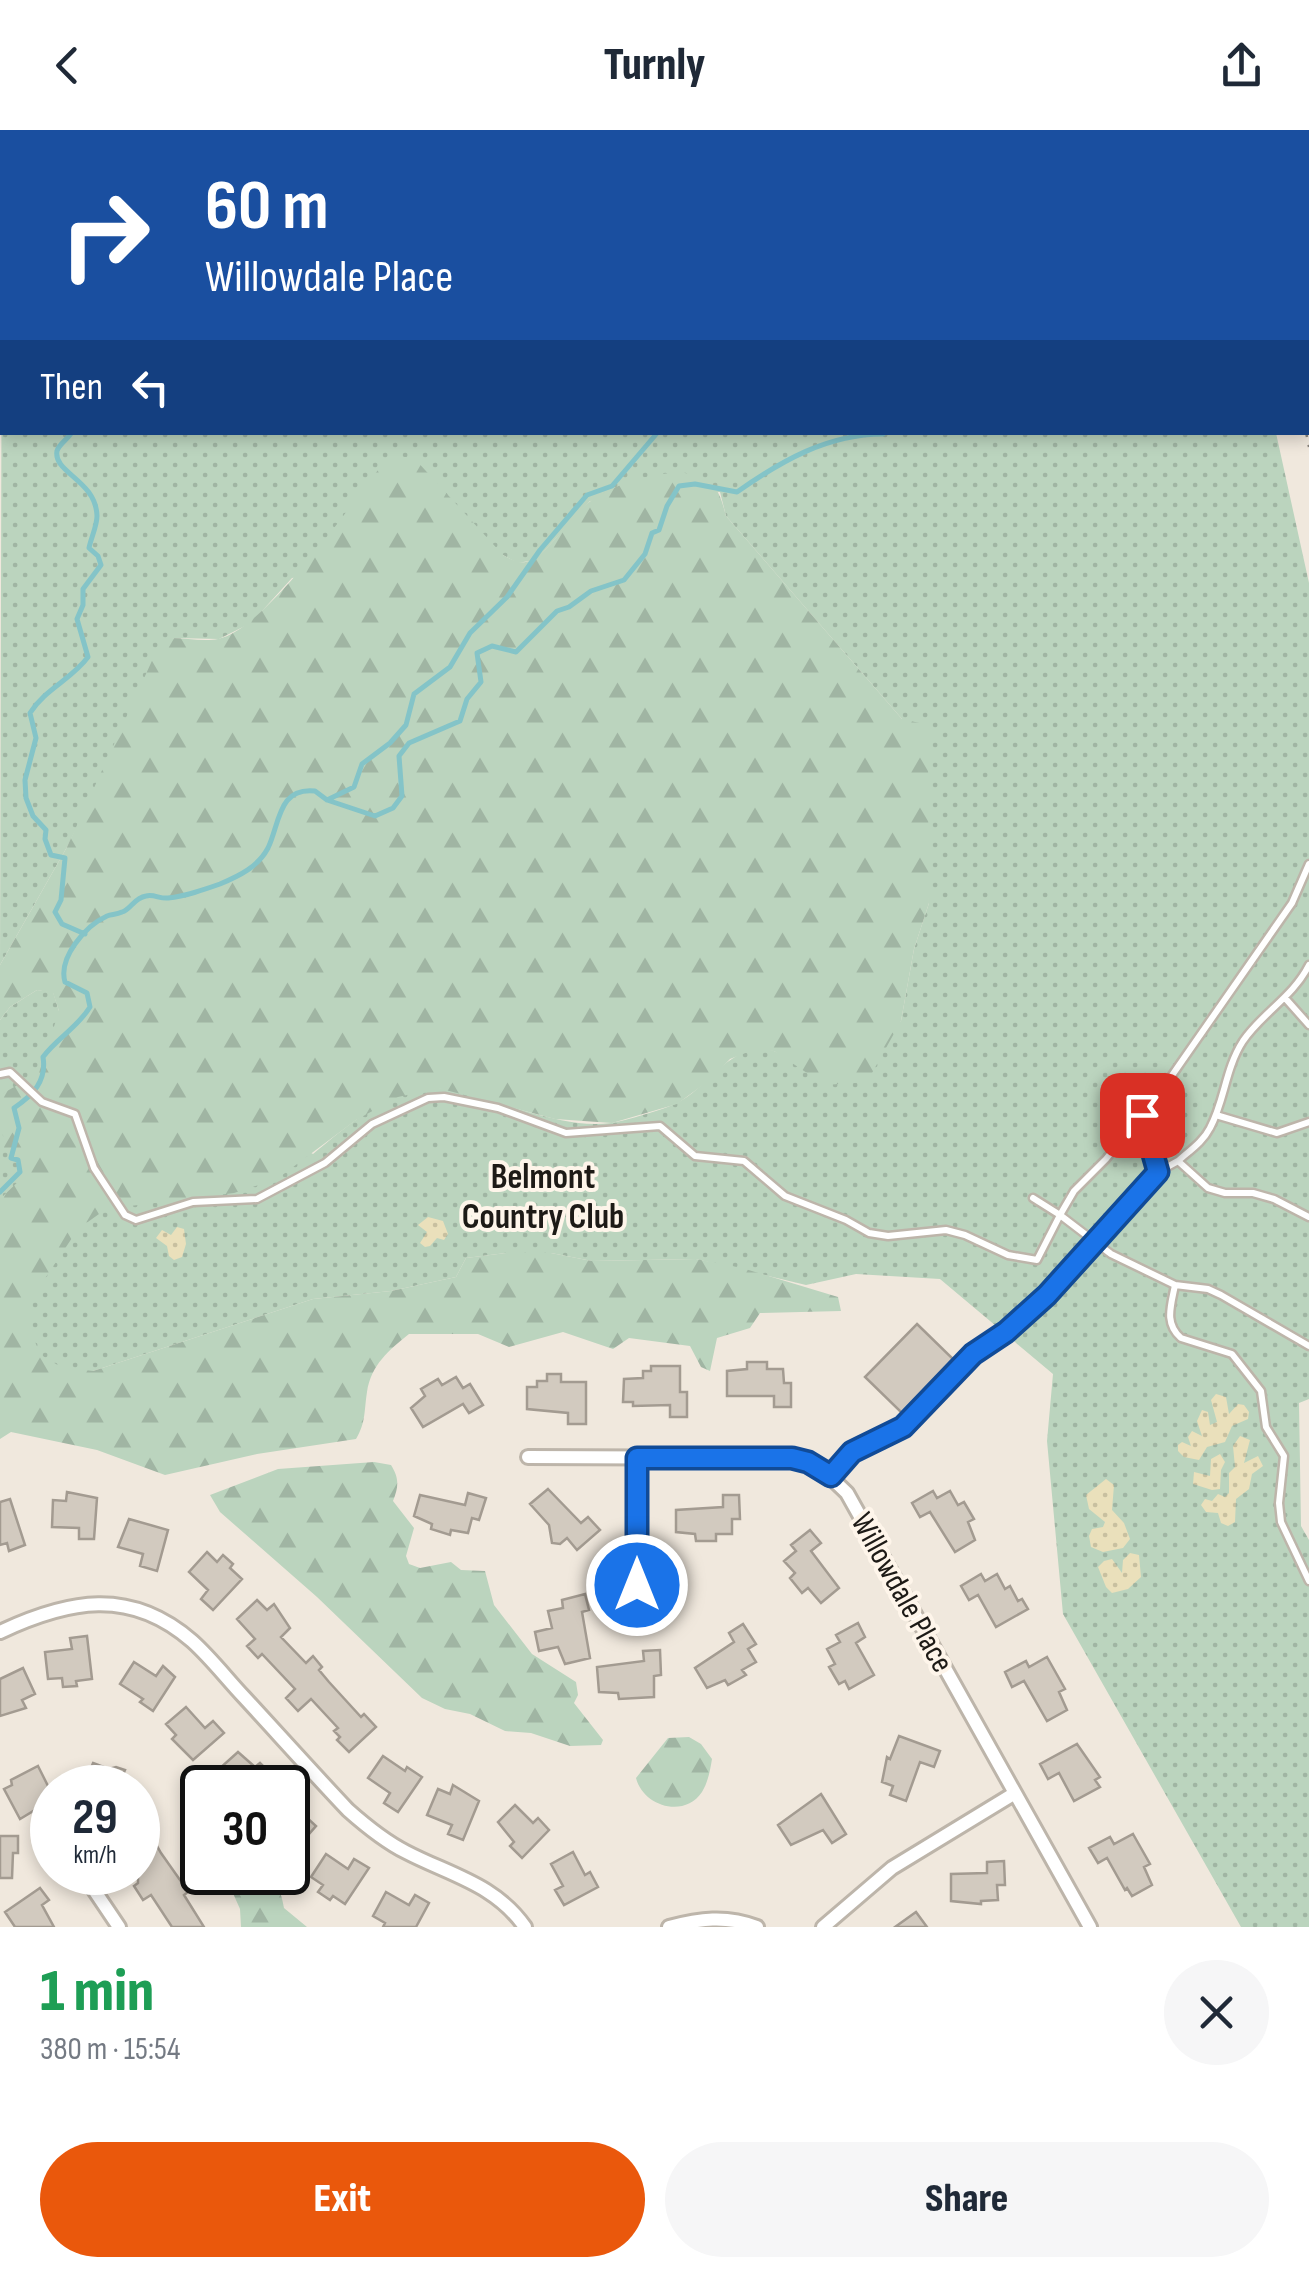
<!DOCTYPE html>
<meta charset="utf-8">
<style>
:root{--surface:#fff;--page:#f6f6f7;--text:#1f2937;--muted:#747a83;--accent:#ea580c}
body{margin:0;font-family:"Sofia Sans Condensed",sans-serif;background:var(--page);color:var(--text);height:100vh;display:flex;flex-direction:column;font-size:38px;white-space:nowrap}
*{box-sizing:border-box;margin:0}
p{font-size:32px;color:var(--muted)}
.icon{flex:none;width:55px;height:55px;fill:none;stroke:currentColor;stroke-width:2;stroke-linecap:round;stroke-linejoin:round}
.map{position:relative;height:1797px;overflow:hidden}
.details{display:flex;flex-direction:column;background:var(--surface);flex:1}
.details>*{flex:none}
.guide{position:absolute;left:0px;top:0px;width:1310px;height:305px;box-shadow:0 5px 15px #0003;background:#1a4fa0;color:#fff;overflow:hidden}
.speed{position:absolute;left:30px;top:1635px;display:flex;gap:20px;font-size:50px;font-weight:700;text-align:center}
.speed>*{display:grid;place-content:center;width:130px;height:130px;border-radius:50%;background:var(--surface);box-shadow:0 5px 15px #0003;line-height:1}
.speed small{font-size:25px;font-weight:400}
.speed .limit{border:5px solid #111;border-radius:15px;background:#fff;color:#111}
.pin{position:absolute;display:grid;place-items:center;width:85px;height:85px;color:#fff;margin:-42px;border-radius:20px;box-shadow:0 5px 15px #0006}
.me{position:absolute;width:110px;margin:-55px;rotate:0deg;stroke-linejoin:round;filter:drop-shadow(0 0 8px #0008)}
.turn{display:flex;align-items:center;gap:35px;height:210px;padding:0 40px;font-size:45px}
.turn .icon{width:130px;height:130px;stroke-width:2.5}
.turn b{display:block;font-size:70px;line-height:85px}
.then{display:flex;align-items:center;height:95px;padding:0 40px;background:#0003;gap:20px;font-size:38px}
.round{display:grid;place-items:center;flex:none;width:105px;height:105px;border-radius:52px;background:var(--page)}
.head{display:flex;align-items:center;justify-content:space-between;height:170px;padding:0 40px}
h1{font-size:60px;font-weight:800;line-height:75px;color:#1e9e55}
.cta{display:flex;gap:20px;margin-top:auto;padding:20px 40px}
.cta a{flex:1;height:115px;border-radius:60px;background:var(--accent);color:#fff;font-size:40px;font-weight:800;line-height:115px;text-align:center}
.cta a+a{background:var(--page);color:var(--text)}
header{display:flex;justify-content:space-between;align-items:center;height:130px;padding:0 40px;background:var(--surface);font-size:45px;font-weight:800}
.map>svg:first-child{display:block}
.grass{fill:url(#grass-dots)}
.forest{fill:url(#forest-firs)}
.sand{fill:url(#sand-dots)}
.lines{fill:none;stroke-linecap:round;stroke-linejoin:round}
.stream{stroke:#84c4c8;stroke-width:5}
.building{fill:#d2cabf;stroke:#a39b91;stroke-width:2.5}
.lane-casing{stroke:#bdb5aa;stroke-width:11}
.street-casing{stroke:#bdb5aa;stroke-width:18}
.highway-casing{stroke:#a96245;stroke-width:28}
.path{stroke:#88837b;stroke-width:2.5;stroke-dasharray:5 8;stroke-linecap:butt}
.lane{stroke:#fff;stroke-width:6}
.street{stroke:#fff;stroke-width:12}
.highway{stroke:#f4885f;stroke-width:22}
.route-casing{stroke:#114b97;stroke-width:25}
.route{stroke:#1a73e8;stroke-width:18}
.labels{text-anchor:middle;stroke-width:8;stroke-linejoin:round;paint-order:stroke}
.street-label{font-size:32px;fill:#1d1a16;stroke:#fef5ea}
.neighbourhood-label{font-size:35px;font-weight:bold;fill:#1d1a16;stroke:#fef5ea}
</style>
<header><svg class="icon" aria-label="back" viewBox="0 0 24 24"><path d="M15 5l-7 7 7 7"/></svg>Turnly<svg class="icon" aria-label="share" viewBox="0 0 24 24"><path d="M12 15V3M7 8l5-5 5 5M5 13v7h14v-7"/></svg></header>
<div class="map">
<svg width="1309" height="1797" viewBox="0 0 1309 1797">
<defs>
<pattern id="grass-dots" width="8" height="8" patternUnits="userSpaceOnUse" patternTransform="scale(2.5)"><rect width="8" height="8" fill="#bbd4be"/><path d="M2 2h.1M6 6h.1" fill="none" stroke="#a0b5a3" stroke-width="1.8" stroke-linecap="round"/></pattern>
<pattern id="forest-firs" width="22" height="20" patternUnits="userSpaceOnUse" patternTransform="scale(2.5)"><rect width="22" height="20" fill="#bbd4be"/><path d="M5 1l3.5 6h-7zM16 11l3.5 6h-7z" fill="#a0b5a3"/></pattern>
<pattern id="sand-dots" width="8" height="8" patternUnits="userSpaceOnUse" patternTransform="scale(2.5)"><rect width="8" height="8" fill="#eae0bb"/><path d="M2 2h.1M6 6h.1" fill="none" stroke="#c8c0a0" stroke-width="1.8" stroke-linecap="round"/></pattern>
</defs>
<rect width="100%" height="100%" fill="#f0e8dd"/>
<path class="grass" d="M165 0H1152L1153 2H160Z
M2 83V302L1276 303 1309 453V1269L1299 1273 1301 1396 1309 1410V1797H1241L1063 1484 1047 1311 1053 1244 940 1149 856 1144 806 1155 696 1129 592 1131 551 1123H506L466 1128 456 1147 391 1161 313 1169 93 1241 0 1281V890L10 877 37 860 53 862 59 881 313 1024C347 996 391 956 439 958 468 959 501 974 528 982 555 989 583 997 611 993 624 991 665 979 677 973 709 958 733 908 774 921 791 927 810 945 826 954L901 891 914 819 929 773 902 589 726 386 720 362 590 371 536 430 517 433 503 425 292 448 251 493 219 509 172 508 67 717 0 835Z"/>
<path class="forest" d="M396 326 414 328 503 425C514 431 520 435 532 430 546 425 575 381 592 370 616 353 675 333 703 348 719 356 722 371 726 386L902 589 928 595 929 773 914 819 901 891 867 952 825 955 774 921 753 920 730 929 711 949 677 974 612 993 555 989 438 958 398 967 356 990 277 1049 234 1063 106 1079 78 1099 28 1174 30 1201 41 1225 61 1237 93 1241 313 1169 391 1161 456 1147 466 1128 506 1123H551L592 1131 696 1129 742 1138 838 1167 841 1181 760 1183 750 1198 717 1208 710 1241 701 1237 690 1216 629 1208 613 1219 563 1202 509 1217 478 1204H409C389 1220 371 1235 367 1262 364 1281 366 1292 356 1309L257 1324 165 1345 97 1320 11 1302 0 1309V1069L22 1048 23 1027 4 1018 0 965 39 943 59 881 53 863 37 860 10 877 0 890V835L67 717 156 522 171 508C186 508 204 512 218 509 266 499 349 376 382 335Z
M374 1332 391 1335C399 1348 399 1356 393 1371L414 1398 406 1426 409 1434 420 1438 451 1432 461 1440 485 1441 494 1475 532 1524 576 1552 578 1565 574 1573 603 1610 601 1615 570 1616 531 1603 505 1601 470 1584 445 1579 422 1568 317 1467 220 1382 210 1365 278 1339Z
M689 1607 701 1614 712 1629C710 1641 708 1652 702 1662 684 1689 643 1676 636 1648L668 1608Z
M224 1743H265C277 1749 282 1765 284 1778L307 1797H241L240 1779Z"/>
<path class="sand" d="M428 1087 443 1091 448 1104 444 1110 437 1108 430 1116 425 1117 420 1113 427 1102 418 1095Z
M177 1097 184 1099 186 1114 182 1127 174 1130 169 1126 167 1116 156 1108 162 1100 171 1105Z
M1216 1264 1226 1267 1229 1284 1238 1274 1244 1275 1249 1282 1248 1289 1232 1296 1225 1312 1207 1317 1199 1330 1184 1327 1178 1321V1315L1182 1312 1191 1316 1188 1307 1192 1301 1202 1306 1197 1291 1202 1280 1208 1282 1210 1295 1217 1292 1211 1270Z
M1240 1306 1250 1310 1244 1333 1258 1326 1263 1336 1252 1344 1249 1359 1236 1369 1235 1392 1228 1396 1221 1393 1218 1383 1206 1382 1201 1375 1205 1369 1212 1371 1218 1364 1225 1367 1229 1363V1343L1235 1337 1233 1316Z
M1220 1324 1225 1332 1221 1340 1220 1359 1212 1360 1193 1354 1194 1342 1210 1346 1211 1329Z
M1106 1349 1114 1355 1112 1380 1124 1393 1130 1409 1123 1418 1103 1422 1091 1417 1089 1406 1092 1399 1103 1397 1105 1392 1089 1379 1086 1365Z
M1130 1423 1139 1425 1141 1447 1128 1459 1112 1463 1106 1457 1098 1437 1104 1431 1112 1429 1122 1443 1123 1430Z"/>
<g class="lines">
<path class="stream" d="M72 302C68 309 59 314 57 321 53 343 96 350 97 386 97 396 91 408 89 418L98 426 101 435 83 459V475L77 489 88 527C72 549 45 559 30 583L36 608 25 650 26 668 33 686 46 700 45 709 51 725 65 728 61 770 55 782 62 794 85 804
M327 670 354 657 362 634 390 613 406 595 414 564 450 537 470 503 507 467 540 420 587 365 612 356 658 302
M0 1062 20 1042 18 1030 11 1028 19 998 14 978C33 965 47 951 43 927 57 908 77 898 90 877L87 863 65 852C58 828 85 796 107 786 112 784 116 785 122 782 131 779 134 768 146 766 154 764 160 769 168 768 186 766 203 760 220 754 239 746 258 737 268 718 280 693 278 657 315 661L327 670 375 686 393 678 402 666 399 626 409 613 460 591 467 569 481 552 477 523 492 516 516 522 557 481 569 477 591 461 624 450 645 424 652 403 659 400 667 376 679 356 695 354 737 362C781 331 828 304 883 304"/>
</g>
<path class="building" d="M917 1194 954 1230 902 1283 865 1247Z
M747 1232H767V1239H783L784 1253H791V1277H774V1266H727V1241L747 1239Z
M651 1236H680V1262H687V1287H670V1275L633 1276V1272H623L624 1249 643 1248V1241H651Z
M547 1244H561V1252H586V1294H568V1283L527 1279V1257H537V1251H547Z
M456 1247 463 1258 470 1254 483 1275 469 1283 463 1274 423 1297 411 1278 425 1266 421 1259 438 1249 442 1255Z
M548 1359 581 1393 588 1387 600 1400 577 1420 567 1408 560 1414 552 1413 549 1395 530 1374Z
M933 1361 937 1368 950 1361 958 1375 964 1372 974 1389 968 1392 975 1410 955 1422 930 1382 920 1387 912 1373Z
M67 1362 97 1368 94 1409H79V1398L52 1397 53 1370 66 1371Z
M468 1363 486 1368 479 1390 472 1388 468 1403 451 1400 450 1405 431 1399 432 1394 414 1386 420 1365 465 1375Z
M723 1365H739L740 1389H732V1404H716V1411H696L695 1404 676 1402V1380L723 1377Z
M10 1369 25 1415 9 1421 7 1413 0 1415V1372Z
M129 1389 168 1400 157 1441 140 1436 143 1424 118 1417Z
M810 1400 821 1413 811 1421 839 1458 821 1473 808 1458 802 1463 790 1448 795 1443 784 1431 796 1421 791 1415Z
M207 1422 217 1432 223 1425 233 1434 230 1438 242 1449 213 1480 201 1469 208 1460 189 1442Z
M981 1444 985 1451 997 1444 1005 1459 1010 1456 1018 1471 1022 1469 1028 1479 996 1497 978 1465 969 1470 961 1456Z
M585 1464 589 1480 582 1482 590 1528 565 1534 558 1517 539 1521 535 1502 552 1498 548 1481 563 1478 562 1470Z
M257 1470 267 1480 274 1474 290 1498 281 1507 306 1533 313 1526 322 1537 319 1540 329 1552 361 1587 364 1584 376 1597 349 1622 337 1610 340 1607 334 1601 338 1598 311 1569 298 1581 286 1568 295 1559 262 1524 258 1528 247 1516 255 1509 237 1489Z
M858 1493 865 1507 856 1513 874 1545 849 1559 845 1551 839 1554 829 1537 835 1534 827 1519 840 1512 836 1505Z
M743 1494 756 1514 748 1519 756 1532 742 1540 746 1545 728 1555 725 1550 707 1558 695 1538 734 1512 729 1503Z
M87 1506 92 1549 76 1551 77 1556 63 1557 62 1548 48 1549 45 1522 72 1519 70 1508Z
M660 1520 661 1545 654 1546V1567L619 1569 618 1563 599 1562 597 1537 644 1531 643 1521Z
M1047 1527 1065 1559 1059 1562 1067 1580 1047 1591 1024 1551 1012 1557 1005 1542 1026 1531 1029 1537Z
M134 1532 156 1546 163 1536 175 1547 153 1581 140 1572 143 1569 120 1554Z
M23 1538 35 1564 22 1570 26 1578 0 1586V1549Z
M186 1577 205 1598 213 1591 224 1603 193 1630 172 1609 176 1605 166 1594Z
M899 1606 940 1621 934 1637 920 1632 906 1671 890 1665 893 1656 882 1652 887 1627 890 1629Z
M1077 1614 1100 1647 1095 1650 1100 1657 1074 1671 1059 1643 1048 1649 1040 1634Z
M238 1622 255 1637 260 1633 272 1645 258 1658H233L223 1647 219 1639Z
M383 1626 405 1641 407 1637 422 1647 398 1682 384 1673 390 1663 368 1648Z
M93 1633 109 1639 116 1637 125 1640 117 1658H83Z
M38 1636 52 1664V1675L42 1680 40 1677 20 1689 4 1659 12 1655 11 1650Z
M453 1655 479 1671 463 1710 448 1704 452 1695 427 1685 438 1659 450 1664Z
M821 1664 846 1704 832 1713 823 1700 791 1715 778 1695Z
M138 1672 154 1696 148 1700 161 1723 180 1750 184 1747 192 1759 184 1765 204 1797H172L151 1765 143 1770 134 1756 138 1753Z
M515 1675 533 1693 538 1688 549 1700 522 1728 510 1716 514 1712 498 1692Z
M288 1682 297 1691 303 1684 316 1696 288 1728Z
M1133 1704 1150 1734 1144 1737 1152 1755 1132 1766 1127 1758 1125 1760 1107 1728 1098 1733 1089 1718 1110 1707 1114 1714Z
M0 1706H18V1723H13L12 1748H0Z
M573 1722 585 1745 590 1742 598 1757 564 1775 555 1760 563 1756 551 1734Z
M326 1724 348 1739 354 1729 369 1738 345 1774 333 1766 330 1770 318 1762 323 1755 311 1747Z
M1004 1731 1005 1755H997L998 1770 981 1771V1774L951 1771V1744L987 1743V1732Z
M40 1758 49 1770 42 1775 54 1797H15L5 1782Z
M386 1762 409 1775 415 1765 429 1773 416 1797H383L385 1793 373 1786Z
M916 1782 927 1797H895Z"/>
<g class="lines">
<defs>
<path id="lane" d="M1309 835C1293 867 1262 883 1243 911 1225 939 1225 970 1210 998 1203 1012 1189 1021 1178 1031L1208 1058 1225 1063H1253L1274 1069 1309 1087
M1285 868 1309 895
M0 944 10 942 42 972 75 984 94 1038 125 1085 136 1090 193 1072 257 1069 325 1033 372 994 428 968 444 967 498 978 566 1003 660 996 695 1026 744 1031 785 1066 846 1090 869 1103 888 1106 946 1100 965 1105 1008 1125 1037 1130 1060 1085 1111 1124 1175 1155C1171 1176 1164 1193 1181 1208L1232 1224 1261 1261 1266 1297 1284 1326 1279 1373 1281 1392 1309 1451
M1216 985 1277 1003 1309 992
M1142 986 1158 1042
M1033 1068 1060 1085 1074 1061 1106 1029 1166 954 1292 773 1309 734
M1175 1155 1208 1159 1221 1165 1309 1216
M831 1346 852 1322 903 1297 973 1224 1006 1203 1047 1165 1158 1042 1178 1031"/>
<path id="street" d="M528 1327 792 1328 822 1339 847 1363 1090 1797
M637 1328V1455
M0 1502C68 1470 130 1457 192 1511 211 1528 227 1549 244 1567 279 1605 313 1643 348 1680 366 1696 384 1711 406 1722 450 1745 495 1754 525 1797
M82 1742 119 1797
M669 1797C699 1789 726 1785 757 1797
M823 1797 892 1738 1015 1663"/>
<path id="highway" d="M126 2 131 0
M0 62 2 61"/>
</defs>
<use href="#lane" class="lane-casing"/>
<use href="#street" class="street-casing"/>
<use href="#highway" class="highway-casing"/>
<path class="path" d="M1182 0 1183 2
M1306 302 1309 317"/>
<use href="#lane" class="lane"/>
<use href="#street" class="street"/>
<use href="#highway" class="highway"/>
</g>
<g class="lines">
<defs>
<path id="route" d="M637 1455V1328H792L808 1332 831 1346 852 1322 903 1297 973 1224 1006 1202 1047 1165 1158 1042 1142 985"/>
</defs>
<use href="#route" class="route-casing"/>
<use href="#route" class="route"/>
</g>
<g class="labels">
<g class="street-label">
<text transform="translate(903 1462) rotate(61)" y="11">Willowdale Place</text>
</g>
<g class="neighbourhood-label">
<text x="543" y="1058">Belmont<tspan x="543" dy="40">Country Club</tspan></text>
</g>
</g>
</svg>
<div class="speed"><div>29<small>km/h</small></div><div class="limit">30</div></div>
<div class="pin" style="left:1142px;top:985px;background:#d93025"><svg class="icon" aria-label="arrive" viewBox="0 0 24 24"><path d="M6 21V4h12l-3 4 3 4H6"/></svg></div>
<svg class="me" style="left:637px;top:1455px" viewBox="-20 -20 40 40"><circle r="17" fill="#1a73e8" stroke="#fff" stroke-width="3"/><path d="M0-11L8 9 0 5-8 9z" fill="#fff"/></svg>
<div class="guide">
<div class="turn"><svg class="icon" aria-label="right" viewBox="0 0 24 24"><path d="M7 20v-9h11M14 6l5 5-5 5"/></svg><div><b>60 m</b>Willowdale Place</div></div>
<div class="then">Then<svg class="icon" aria-label="left" viewBox="0 0 24 24"><path d="M17 20v-9H6M10 6l-5 5 5 5"/></svg></div>
</div>
</div>
<section class="details">
<div class="head"><div><h1>1 min</h1><p>380 m · 15:54</p></div><a class="round"><svg class="icon" aria-label="close" viewBox="0 0 24 24"><path d="M6 6l12 12M18 6L6 18"/></svg></a></div>
<div class="cta"><a>Exit</a><a>Share</a></div>
</section>
